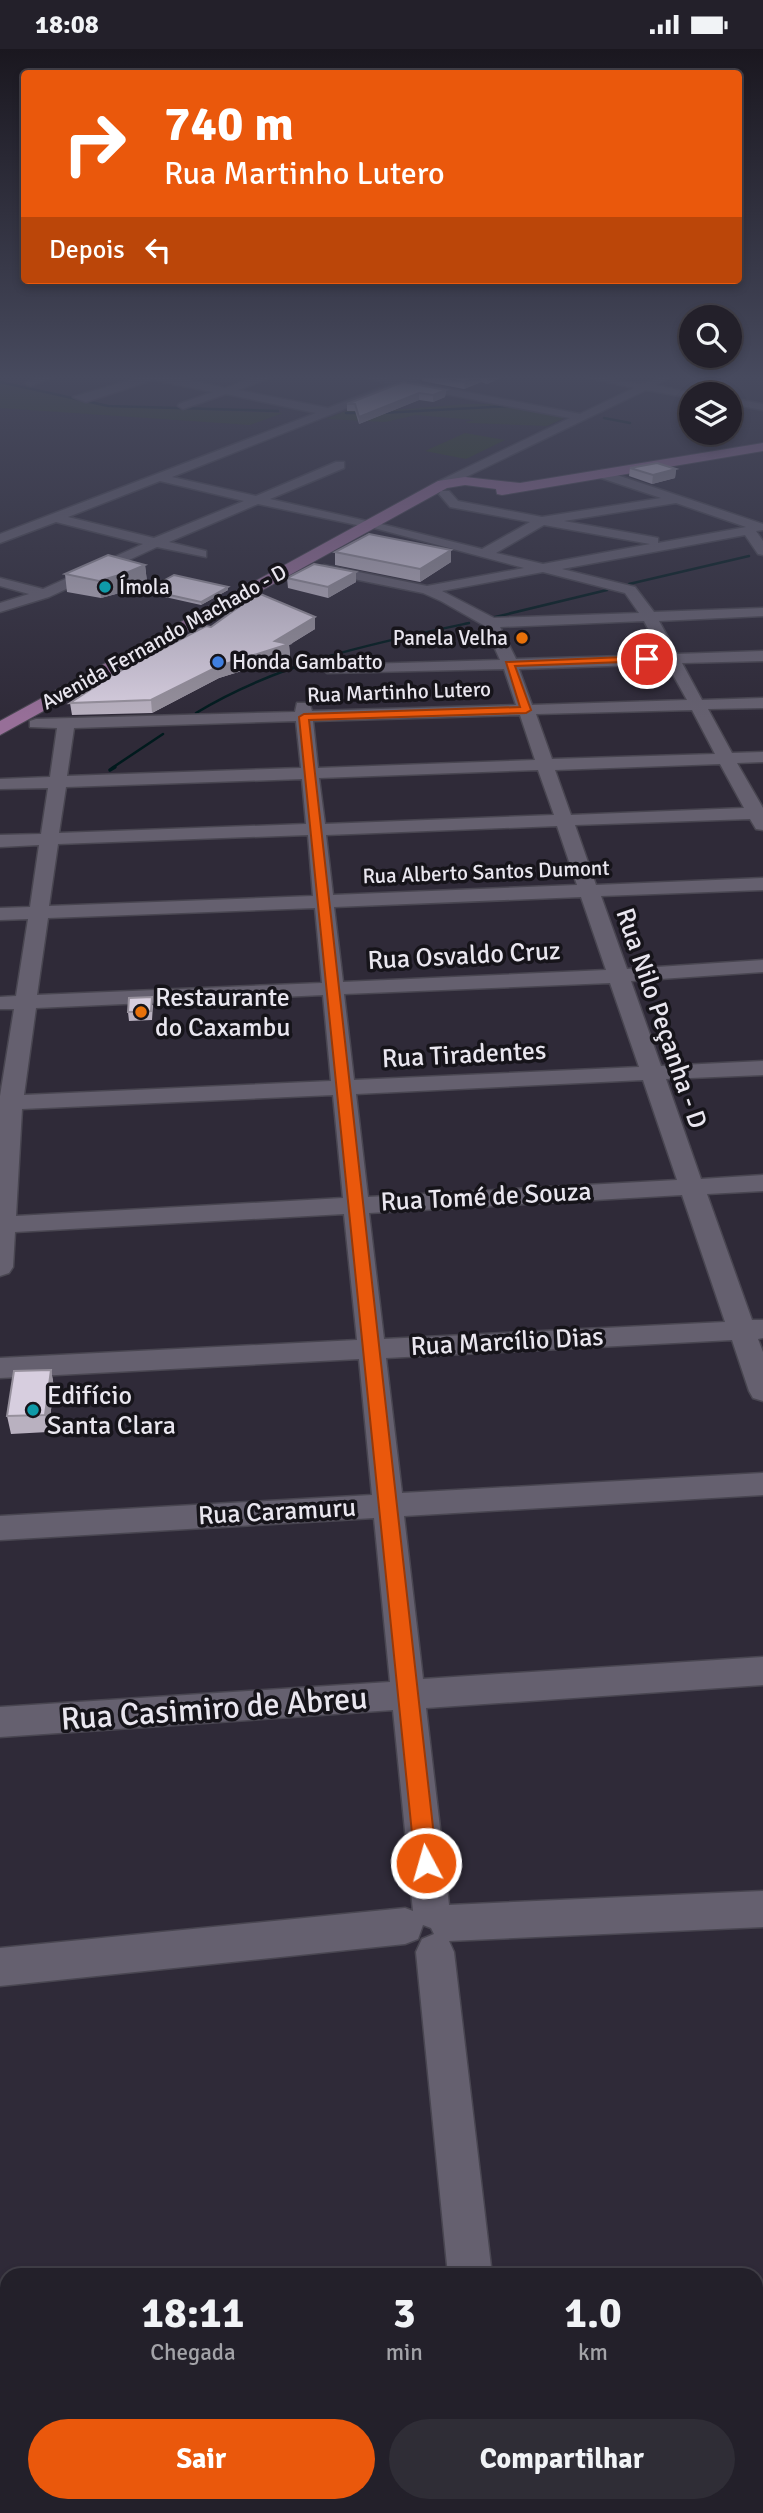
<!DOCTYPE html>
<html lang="pt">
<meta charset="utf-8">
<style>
:root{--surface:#23202a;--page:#2f2d36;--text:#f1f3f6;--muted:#a3a3a8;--line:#403e47;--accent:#ea580c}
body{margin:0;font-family:Signika,sans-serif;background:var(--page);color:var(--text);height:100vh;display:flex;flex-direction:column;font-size:26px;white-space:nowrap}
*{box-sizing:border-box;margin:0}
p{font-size:23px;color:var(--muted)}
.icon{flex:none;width:38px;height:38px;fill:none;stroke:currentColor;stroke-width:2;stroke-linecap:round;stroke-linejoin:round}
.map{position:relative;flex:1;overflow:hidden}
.sheet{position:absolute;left:0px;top:2219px;width:763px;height:245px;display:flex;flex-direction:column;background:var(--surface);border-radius:21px 21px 0 0;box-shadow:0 4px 10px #0003,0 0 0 2px var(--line)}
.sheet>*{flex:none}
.banner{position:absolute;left:21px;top:21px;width:721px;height:214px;border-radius:7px;box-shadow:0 4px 10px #0003,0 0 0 2px var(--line);background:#ea580c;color:#fff;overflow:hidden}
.tools{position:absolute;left:679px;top:256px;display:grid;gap:14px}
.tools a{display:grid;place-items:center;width:63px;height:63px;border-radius:50%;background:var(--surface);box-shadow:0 4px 10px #0003,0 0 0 2px var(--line);font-size:35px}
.pin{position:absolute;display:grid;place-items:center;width:60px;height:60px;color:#fff;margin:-30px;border:4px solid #fff;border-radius:50%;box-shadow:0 2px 7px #0007}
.me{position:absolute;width:77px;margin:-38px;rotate:354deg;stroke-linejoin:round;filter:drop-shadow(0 0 5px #0008)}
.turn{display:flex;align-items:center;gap:24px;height:147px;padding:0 28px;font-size:32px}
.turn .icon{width:91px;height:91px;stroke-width:2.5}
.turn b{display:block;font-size:49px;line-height:60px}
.then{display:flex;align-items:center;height:66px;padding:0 28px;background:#0003;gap:14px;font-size:26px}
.eta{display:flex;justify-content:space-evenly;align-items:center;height:119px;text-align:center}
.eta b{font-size:42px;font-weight:700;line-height:49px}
.primary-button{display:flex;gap:14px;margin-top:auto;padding:14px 28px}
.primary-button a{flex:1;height:80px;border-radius:42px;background:var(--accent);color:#fff;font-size:28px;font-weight:700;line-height:80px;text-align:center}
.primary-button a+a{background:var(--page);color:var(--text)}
.status{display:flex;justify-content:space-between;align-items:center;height:49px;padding:0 35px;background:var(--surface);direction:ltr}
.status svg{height:19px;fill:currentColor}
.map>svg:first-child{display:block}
.green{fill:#2c3e1e}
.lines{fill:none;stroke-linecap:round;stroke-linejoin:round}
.stream-far1{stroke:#001a1d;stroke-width:2.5}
.stream{stroke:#001a1d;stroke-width:3.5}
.minor-casing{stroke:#494651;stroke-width:3}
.major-casing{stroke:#494651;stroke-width:2}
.minor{fill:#65606f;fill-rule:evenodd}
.major{fill:#976f98;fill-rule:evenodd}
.wall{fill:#b9b1c0}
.shaded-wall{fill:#96909c}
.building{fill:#d7cedf;stroke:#96909c;stroke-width:2}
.route{fill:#ea580c;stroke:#983908;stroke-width:2}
.culture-dot{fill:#0f9aa8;stroke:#16141a;stroke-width:2.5}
.food-dot{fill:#e8710a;stroke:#16141a;stroke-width:2.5}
.shop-dot{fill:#3f7fe0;stroke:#16141a;stroke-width:2.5}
.labels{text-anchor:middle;stroke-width:7;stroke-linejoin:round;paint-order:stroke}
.far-poi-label{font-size:21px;fill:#e9e6ef;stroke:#16141a;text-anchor:start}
.far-street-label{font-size:21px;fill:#e9e6ef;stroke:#16141a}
.street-label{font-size:26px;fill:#e9e6ef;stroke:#16141a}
.poi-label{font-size:26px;fill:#e9e6ef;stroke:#16141a;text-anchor:start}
.near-street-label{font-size:32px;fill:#e9e6ef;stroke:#16141a}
</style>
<div class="status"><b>18:08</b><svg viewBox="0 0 49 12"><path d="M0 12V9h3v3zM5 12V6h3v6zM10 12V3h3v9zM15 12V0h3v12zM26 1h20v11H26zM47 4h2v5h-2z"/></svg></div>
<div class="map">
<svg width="763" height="2464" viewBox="0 0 763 2464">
<rect width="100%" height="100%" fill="#2f2a38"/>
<path class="green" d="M0 333 113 358 283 364 250 376 0 359Z
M466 355H498L569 367 547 377 468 374 465 373 474 371 416 366 385 373 326 370 348 361H395Z
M465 384 505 391 466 410 425 402Z"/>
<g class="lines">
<path class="stream-far1" d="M0 333 108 357 278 362
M346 364H360
M381 364 510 357
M604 369 630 374
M685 369 691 367
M629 535 749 507
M491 569 607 541
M196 664C280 613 374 594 469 574
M112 719 163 685"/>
<path class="stream" d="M110 721 115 718"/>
<defs>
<path id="minor" d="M46 325H62L30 337 25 334Z
M135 325H164L225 339 264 325H280L238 341 328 359 391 335 350 325 402 331 416 325H431L414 333 580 365 634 339 571 325C590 325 632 336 644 334 656 332 663 325 676 325L656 336 695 345H691V349L646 341 443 439 437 435 439 432 570 369 403 337 172 428 256 447 336 413H344V419L270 450 371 473V479L258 455 169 493 206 502V508L157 498 49 548 0 563V554L29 545 0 537V529L43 540 143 495 56 473 0 494V485L316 364 226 345 183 360 178 357 179 355 213 343 153 331 86 353 73 348 140 328ZM160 432 244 452 154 489 68 468Z
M730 349 763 355V361L730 355Z
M602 421 763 475V481L756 482 763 492V506L758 505 745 486 562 520 635 538 654 563 763 559V567L659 572 677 605 763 602V612L682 614 702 651 763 649V659L708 660 732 704 763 703V713L737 714 763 759V781L756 780 750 770 575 776 596 836 763 829V841L601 847 627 920 763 911V923L631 932 661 1017 763 1012V1026L666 1030 701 1130 763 1126V1142L707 1145 752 1271H763V1289L758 1290 763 1303V1352L753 1349 749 1342 732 1291 386 1309 402 1444 763 1424V1446L404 1467 423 1630 763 1608V1636L426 1659 449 1856 763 1842V1878L449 1892 454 1903 492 2226H448L416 1903 422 1890 434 1885 431 1879 423 1876 418 1890 405 1895 0 1937V1899L405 1859 413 1862 393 1661 0 1688V1658L390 1633 374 1469 0 1491V1467L372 1446 359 1310 0 1329V1309L357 1291 344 1165 15 1183 13 1218 9 1224 0 1227V1047L14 960H0V948L16 947 28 870 0 871V859L30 858 39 796 0 798V786L41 785 48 739 0 740V730L50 728 57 679 30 678V672L36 670 295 663 297 654H309L312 662 516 656 504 620 327 624 324 621 332 616 500 611 485 577 441 552 423 544 324 524 317 520 324 516 427 537 524 519 374 479 381 475 482 500 530 473 450 458 439 445 441 442H449L458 452 542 468 661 449 598 428V422ZM676 454 746 478 658 494V489L653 488 564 472ZM544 476 650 495 543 515 496 504ZM543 523 625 544 639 564 494 569 442 542ZM644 572 662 606 516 610 500 578ZM667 615 687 651 532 656 519 620ZM692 661 715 705 552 710 536 665ZM520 666 535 711 318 719 313 672ZM296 672 301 719 67 727 74 679ZM720 715 744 759 571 766 555 721ZM538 721 554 766 325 775 319 729ZM302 730 306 775 59 784 66 738ZM557 777 577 836 333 846 326 786ZM308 786 313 847 49 857 58 795ZM581 848 606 921 343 933 334 858ZM315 859 322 934 37 946 48 869ZM610 934 639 1018 354 1031 344 945ZM323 946 331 1032 24 1046 36 959ZM643 1031 677 1131 368 1148 356 1045ZM333 1046 343 1149 16 1167 22 1060ZM682 1146 725 1273 384 1290 369 1164Z
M756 2280H763V2326H756Z
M7 2346V2392L0 2393V2347Z
M471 2457H519V2464H471Z"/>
<path id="major" d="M763 394V402L502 446 497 445 496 440 465 436 447 439 0 686V672L438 432 465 428 520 434Z"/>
</defs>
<use href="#minor" class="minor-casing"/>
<use href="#major" class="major-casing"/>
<use href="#minor" class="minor"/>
<use href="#major" class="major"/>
</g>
<path class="wall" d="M423 325H509L487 335 481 333 464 340 422 332Z
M403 333 446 341 445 348 433 353 419 351 359 375 355 362H347V355Z
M630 419 676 420 675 429 652 435 629 427Z
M335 503 451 513 420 533 335 516Z
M145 516 147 533 127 542 101 549 67 543 65 525Z
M287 529 356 533 328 549 288 539Z
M147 541H228L201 556 147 544Z
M315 568V580L289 596 290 607 219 629 152 664 72 666 70 654 95 638V635L211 578Z
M153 956 152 971 129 972 128 963Z
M51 1321 54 1338 48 1383 11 1385 7 1367Z"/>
<path class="shaded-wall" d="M493 325H509L487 335V328Z
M481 326V333L464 340 465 333Z
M446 341 445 348 433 353V346Z
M419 344V351L359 375V368Z
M676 420 675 429 652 435 653 426Z
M451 501V513L420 533V520Z
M145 516 147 533 127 542 101 549 99 532Z
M356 523V533L328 549V538Z
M228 538V541L201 556V553Z
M315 568V580L289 596 290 607 219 629 152 664 151 651 219 617 275 592Z
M51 1321 54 1338 48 1383 45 1366Z"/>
<path class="building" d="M424 325H493L487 328 481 326 465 333Z
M403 333 446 341 433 346 419 344 359 368 355 355H347Z
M657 414 676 420 653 426 630 419Z
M369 485 451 501 420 520 335 503Z
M108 506 145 516 126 524 99 532 65 525Z
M314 515 356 523 328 538 287 529Z
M174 526 228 538 201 553 147 541Z
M258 544 315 568 275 592 289 595 219 617 151 651 70 654 99 635H95L206 577 211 578Z
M152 948 151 962 128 963 129 949Z
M51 1321 45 1366 7 1367 14 1322Z"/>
<linearGradient id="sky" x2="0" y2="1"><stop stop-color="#1a171f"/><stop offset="0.49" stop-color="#474a5e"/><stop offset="1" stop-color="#474a5e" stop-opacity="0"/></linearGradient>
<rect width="763" height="670" fill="url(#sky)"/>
<path class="route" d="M647 607 650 612 515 617 531 661 526 664 309 671 437 1814 434 1822 426 1825 418 1822 415 1814 299 668 304 665 520 658 506 613Z"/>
<g class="culture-dot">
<circle cx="105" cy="538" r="7"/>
<circle cx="33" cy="1361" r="7"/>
</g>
<g class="food-dot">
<circle cx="522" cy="589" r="7"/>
<circle cx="141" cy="963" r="7"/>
</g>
<circle class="shop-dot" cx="218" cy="613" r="7"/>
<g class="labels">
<g class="far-poi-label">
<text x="119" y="545">Ímola</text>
<text x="508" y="596" text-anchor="end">Panela Velha</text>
<text x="232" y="620">Honda Gambatto</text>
</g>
<g class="far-street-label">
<text transform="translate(164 588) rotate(-29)" y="7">Avenida Fernando Machado - D</text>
<text transform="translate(399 643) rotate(-2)" y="7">Rua Martinho Lutero</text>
<text transform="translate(486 823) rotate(-2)" y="7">Rua Alberto Santos Dumont</text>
</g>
<g class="street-label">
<text transform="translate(464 906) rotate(-3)" y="9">Rua Osvaldo Cruz</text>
<text transform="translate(662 969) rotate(71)" y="9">Rua Nilo Peçanha - D</text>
<text transform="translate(464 1005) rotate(-3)" y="9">Rua Tiradentes</text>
<text transform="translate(486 1147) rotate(-3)" y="9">Rua Tomé de Souza</text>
<text transform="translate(507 1292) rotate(-3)" y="9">Rua Marcílio Dias</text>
<text transform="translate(277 1462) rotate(-3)" y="9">Rua Caramuru</text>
</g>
<g class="poi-label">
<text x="155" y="957">Restaurante<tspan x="155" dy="30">do Caxambu</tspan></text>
<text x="47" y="1355">Edifício<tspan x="47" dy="30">Santa Clara</tspan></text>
</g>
<g class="near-street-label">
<text transform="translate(214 1659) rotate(-4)" y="11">Rua Casimiro de Abreu</text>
</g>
</g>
</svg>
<div class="tools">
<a><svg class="icon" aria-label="search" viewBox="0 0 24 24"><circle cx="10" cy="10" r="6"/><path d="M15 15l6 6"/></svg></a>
<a><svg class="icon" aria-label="layers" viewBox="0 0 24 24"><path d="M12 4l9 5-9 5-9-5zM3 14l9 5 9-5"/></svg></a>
</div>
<div class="pin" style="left:647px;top:610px;background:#d93025"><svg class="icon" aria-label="arrive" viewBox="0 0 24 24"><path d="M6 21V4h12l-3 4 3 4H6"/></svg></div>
<svg class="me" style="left:426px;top:1814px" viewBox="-20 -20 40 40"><circle r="17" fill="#ea580c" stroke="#fff" stroke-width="3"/><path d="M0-11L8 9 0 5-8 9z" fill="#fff"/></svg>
<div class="banner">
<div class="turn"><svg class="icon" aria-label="right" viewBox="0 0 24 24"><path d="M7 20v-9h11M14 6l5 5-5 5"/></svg><div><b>740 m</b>Rua Martinho Lutero</div></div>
<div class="then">Depois<svg class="icon" aria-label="left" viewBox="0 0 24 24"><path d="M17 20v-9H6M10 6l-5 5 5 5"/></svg></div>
</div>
<section class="sheet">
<div class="eta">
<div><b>18:11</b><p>Chegada</p></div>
<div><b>3</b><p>min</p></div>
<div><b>1.0</b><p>km</p></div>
</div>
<div class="primary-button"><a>Sair</a><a>Compartilhar</a></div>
</section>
</div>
